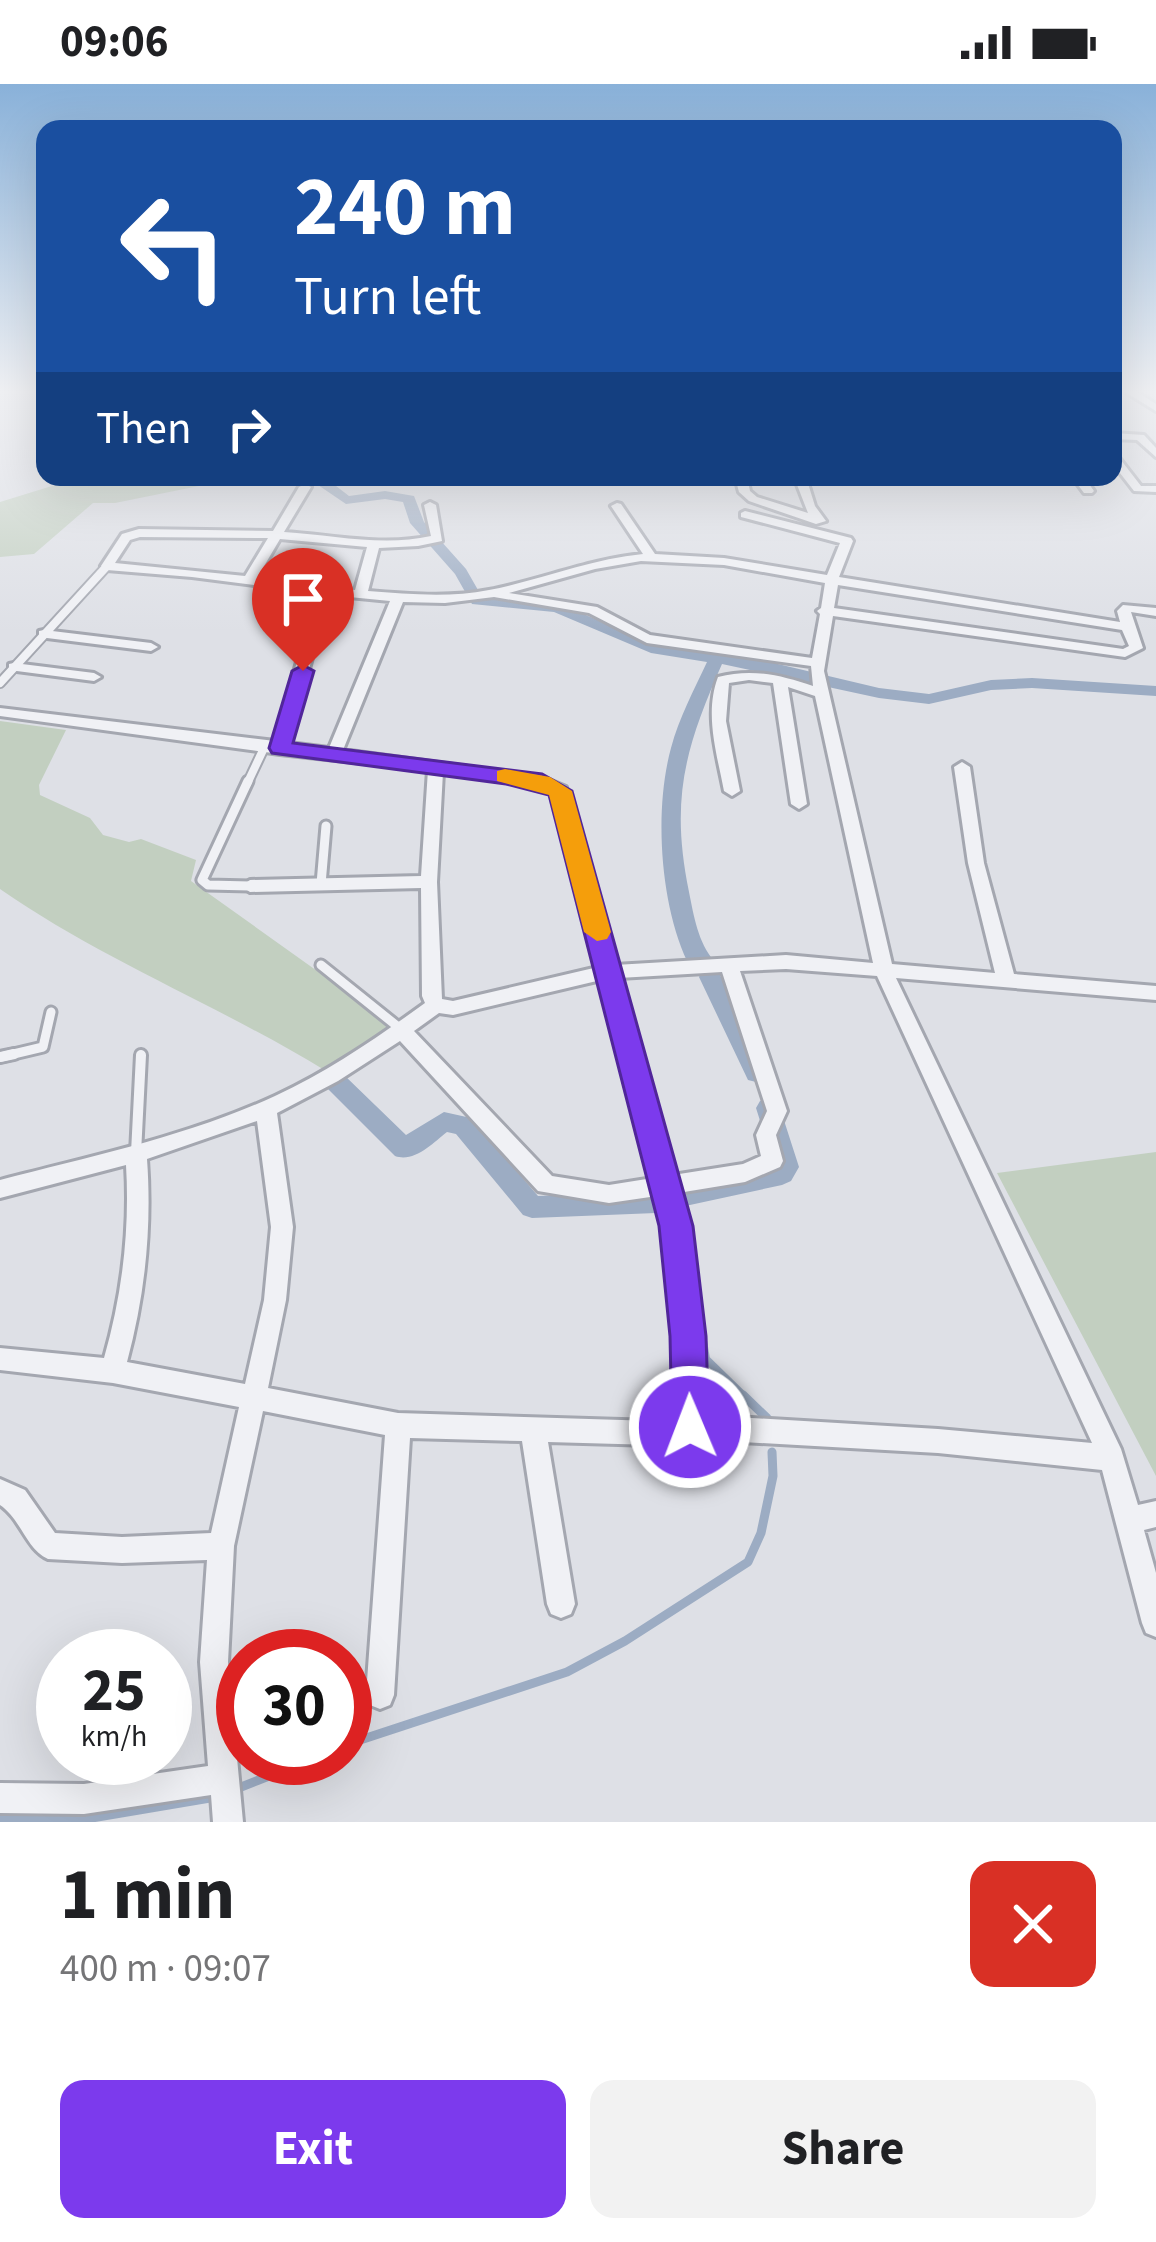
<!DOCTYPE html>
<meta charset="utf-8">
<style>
:root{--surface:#fff;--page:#f2f2f2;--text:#202124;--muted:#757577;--accent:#7c3aed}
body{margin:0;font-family:"Source Sans 3",sans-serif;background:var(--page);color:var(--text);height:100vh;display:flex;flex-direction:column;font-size:45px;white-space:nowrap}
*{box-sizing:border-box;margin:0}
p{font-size:39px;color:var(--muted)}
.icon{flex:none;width:66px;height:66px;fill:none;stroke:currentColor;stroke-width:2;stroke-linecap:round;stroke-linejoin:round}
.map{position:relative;height:1738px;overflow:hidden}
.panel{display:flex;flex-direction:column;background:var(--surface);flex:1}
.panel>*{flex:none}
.top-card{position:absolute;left:36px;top:36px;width:1086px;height:366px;border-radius:24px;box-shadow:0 12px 48px #0002;background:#1a4fa0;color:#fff;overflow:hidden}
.speed{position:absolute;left:36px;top:1545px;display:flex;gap:24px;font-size:60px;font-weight:700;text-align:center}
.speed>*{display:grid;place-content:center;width:156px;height:156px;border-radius:50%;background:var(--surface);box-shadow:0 12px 48px #0002;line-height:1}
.speed small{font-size:30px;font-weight:400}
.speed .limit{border:18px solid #d22;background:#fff;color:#111}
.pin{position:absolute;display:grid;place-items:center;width:102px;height:102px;color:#fff;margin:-123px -51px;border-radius:50% 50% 50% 0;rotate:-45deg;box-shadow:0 0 12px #0007}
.pin .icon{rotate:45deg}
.me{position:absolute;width:132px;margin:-66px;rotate:359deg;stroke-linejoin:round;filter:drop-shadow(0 0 9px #0008)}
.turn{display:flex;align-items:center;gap:42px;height:252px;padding:0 60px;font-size:54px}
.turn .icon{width:156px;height:156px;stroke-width:2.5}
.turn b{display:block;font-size:84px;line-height:102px}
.then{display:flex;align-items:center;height:114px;padding:0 60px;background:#0003;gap:24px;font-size:45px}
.round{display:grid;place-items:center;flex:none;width:126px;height:126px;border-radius:24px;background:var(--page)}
.overview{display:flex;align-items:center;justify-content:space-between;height:204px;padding:0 60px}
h1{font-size:72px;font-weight:700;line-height:90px}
.primary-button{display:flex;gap:24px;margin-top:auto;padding:24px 60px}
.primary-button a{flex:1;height:138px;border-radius:24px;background:var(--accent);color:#fff;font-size:48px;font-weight:700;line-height:138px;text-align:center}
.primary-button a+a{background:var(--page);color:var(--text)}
.status{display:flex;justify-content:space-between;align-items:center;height:84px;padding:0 60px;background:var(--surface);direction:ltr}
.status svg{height:33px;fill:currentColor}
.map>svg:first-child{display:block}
.green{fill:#c2cfc0}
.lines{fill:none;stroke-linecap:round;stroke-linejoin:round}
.stream-far1{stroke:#9cacc3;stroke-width:8}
.stream{stroke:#9cacc3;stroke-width:9}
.canal{fill:#9cacc3;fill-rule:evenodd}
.lane-far2-casing{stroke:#a4a7b0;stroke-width:12}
.lane-far1-casing{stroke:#a4a7b0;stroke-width:15}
.lane-casing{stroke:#a4a7b0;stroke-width:16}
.street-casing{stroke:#a4a7b0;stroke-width:6}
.lane-far2{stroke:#f0f1f5;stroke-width:8}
.lane-far1{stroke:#f0f1f5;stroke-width:9}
.lane{stroke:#f0f1f5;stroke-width:10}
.street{fill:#f0f1f5;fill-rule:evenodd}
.route{fill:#7c3aed;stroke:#51269a;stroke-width:3}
.slow{fill:#f59e0b}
</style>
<div class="status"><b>09:06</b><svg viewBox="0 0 49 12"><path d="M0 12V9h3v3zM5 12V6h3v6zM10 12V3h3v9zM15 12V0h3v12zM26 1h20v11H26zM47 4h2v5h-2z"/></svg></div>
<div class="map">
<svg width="1156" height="1738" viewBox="0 0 1156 1738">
<rect width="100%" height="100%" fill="#dee0e6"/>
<path class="green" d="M81 393H218L199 402 115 419H93L34 470 0 473V418Z
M0 637 66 646 39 701 40 711 90 734 103 751 129 758 141 755 196 776 191 797 334 899 387 943 326 987C220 922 102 876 0 805Z
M1156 1068V1392L997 1089Z"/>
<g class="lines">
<path class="stream-far1" d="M696 1215 706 1275 746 1314"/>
<path class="stream" d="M743 1311 767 1334
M345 1661 567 1588 625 1557 748 1478 761 1449 773 1392 772 1368
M236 1705 315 1674
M0 1735H86L210 1714"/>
<path class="canal" d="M290 393 327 395 349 412 385 407 414 412 424 438 466 485 482 513 557 519 660 562 753 574 879 604 929 610 991 596 1032 594 1156 602V612L1032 604 991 606 929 620 879 614 722 580C685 664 670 715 689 808 694 833 698 858 714 877L703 885 687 877C660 819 654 726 671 664 679 634 694 606 707 578L651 569 554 528 472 520 455 490 410 439 403 418 385 415 346 420 318 401Z
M710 885 718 887 767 989 764 996 756 998 748 996 699 893 702 887Z
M336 989 344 991 406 1051 444 1028 471 1034 538 1112 656 1107 665 1110 676 1102 774 1081 756 1024 760 1017 768 1014 776 1017 780 1024 799 1083 791 1097 782 1101 676 1124 667 1121 665 1126 656 1129 532 1134 523 1131 456 1050 447 1048C433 1059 414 1079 395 1072L328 1005 324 998 328 991Z"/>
<defs>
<path id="lane-far2" d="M0 599 107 482
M247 700 264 664"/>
<path id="lane-far1" d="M248 697 202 796 208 801 250 802
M321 800 326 742
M321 881 402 946
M1 973 43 963 51 928"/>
<path id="lane" d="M0 973 14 970
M136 1069 141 971"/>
<path id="street" d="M1122 306H1134L1156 320V327Z
M1113 349 1144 351 1156 364V373L1137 356 1113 355Z
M1113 370 1117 371 1141 402H1156V408L1134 407 1113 380Z
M735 393H747L750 407 757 413 808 429 794 393H806L815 422 826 437 816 440 749 417 739 408Z
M1072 393H1084L1094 407 1092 409H1084Z
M305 400 311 403 284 448C333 451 383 463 431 452L424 421 430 418 436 421 442 457 418 462 379 464 368 507C408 510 449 514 489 506 541 496 590 475 643 470L611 422 617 419 621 420 655 470 724 474 827 491 840 459 741 433V429L745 427 851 454 853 457 839 493 1120 538 1117 527 1123 521 1156 524V532L1131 528 1143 564 1125 573 833 532 824 587 892 880 995 889 968 779 954 683 962 678 970 683 984 779 1014 890 1156 902V916L896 894 1121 1365 1138 1421 1156 1417V1443L1144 1446 1156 1489V1553L1146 1549 1142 1539 1102 1386 938 1369 690 1355 654 1361 548 1358 575 1520 571 1530 561 1534 551 1530 547 1520 522 1357 410 1354 394 1611 390 1621 380 1625 370 1621 366 1611 385 1351 263 1327 234 1462 228 1578 243 1738H213L211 1711 84 1730 0 1729V1699L84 1700 208 1682 200 1578 207 1476 122 1479 48 1475C26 1465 21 1435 0 1421V1395L25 1406 55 1449 122 1453 211 1449 239 1323 113 1299 0 1286V1264L104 1274C122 1211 130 1147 126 1081L0 1114V1096C93 1072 188 1052 275 1012 329 987 378 953 425 919L422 912 421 804 250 808 241 802 250 796 421 792 428 686 280 670 0 632V624L275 657 316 509 192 493 107 486 101 482 122 450 139 445 273 447 299 403ZM140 453 268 454 245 492 115 479 130 456ZM280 455 367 463 355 506 257 494ZM641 477 724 481 825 499 821 524 817 527 820 530 812 574 650 551 597 523 509 509 595 485ZM838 501 1122 546 1129 562 1123 565 834 524ZM329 511 390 517 329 664 289 659ZM494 513 589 529 647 559 811 582 813 602C780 591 752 584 718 593 704 630 717 670 724 707L732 712 740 707 726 637 729 599 749 596 773 599 791 720 799 725 807 720 788 603 815 612 873 879 786 871 615 881 566 703 542 693 343 666 403 518 445 519ZM443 688 538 702 553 710 598 883 453 917 442 915 437 798ZM786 885 877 892 1092 1359 938 1345 702 1331C700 1257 698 1181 678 1109L745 1098 780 1083 783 1077 776 1051 787 1027 740 887ZM722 888 767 1027 756 1051 761 1072 743 1080 673 1091 619 894ZM601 896 653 1094 609 1101 552 1092 414 947 439 929 453 931ZM400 957 538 1107 609 1119 657 1112C676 1183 676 1259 677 1333L654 1337 398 1329 268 1304 286 1216 293 1143 277 1029 338 997ZM257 1037 271 1143 264 1216 245 1300 127 1278C145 1211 152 1144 147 1075Z
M44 546 151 559 158 563 151 567 39 553V547Z
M14 579 94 589 101 593 94 597 9 586V580Z"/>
</defs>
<use href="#lane-far2" class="lane-far2-casing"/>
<use href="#lane-far1" class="lane-far1-casing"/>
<use href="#lane" class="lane-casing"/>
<use href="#street" class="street-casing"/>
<use href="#lane-far2" class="lane-far2"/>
<use href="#lane-far1" class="lane-far1"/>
<use href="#lane" class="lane"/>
<use href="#street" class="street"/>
</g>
<linearGradient id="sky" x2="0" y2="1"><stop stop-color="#89b1d9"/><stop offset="0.56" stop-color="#f0f1f4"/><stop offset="1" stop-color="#f0f1f4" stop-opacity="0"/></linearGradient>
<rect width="1156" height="549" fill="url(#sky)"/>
<path class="route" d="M303 581 314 587 293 659 542 690 572 707 693 1142 706 1252 709 1343 704 1357 690 1362 677 1357 672 1343 670 1252 659 1142 549 711 506 700 272 669 269 664 292 587Z"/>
<path class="slow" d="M505 685 550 693 572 707 611 848 607 855 597 857 584 848 549 711 497 697V687Z"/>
</svg>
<div class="speed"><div>25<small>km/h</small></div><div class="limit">30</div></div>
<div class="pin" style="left:303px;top:587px;background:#d93025"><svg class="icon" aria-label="arrive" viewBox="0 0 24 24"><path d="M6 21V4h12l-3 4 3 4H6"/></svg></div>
<svg class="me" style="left:690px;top:1343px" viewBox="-20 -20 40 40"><circle r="17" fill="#7c3aed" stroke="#fff" stroke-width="3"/><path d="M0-11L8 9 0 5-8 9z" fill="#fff"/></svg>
<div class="top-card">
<div class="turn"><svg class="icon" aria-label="left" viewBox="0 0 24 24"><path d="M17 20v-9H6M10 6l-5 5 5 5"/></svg><div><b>240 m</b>Turn left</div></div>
<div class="then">Then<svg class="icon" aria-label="right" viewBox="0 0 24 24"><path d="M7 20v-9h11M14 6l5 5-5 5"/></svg></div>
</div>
</div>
<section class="panel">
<div class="overview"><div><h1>1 min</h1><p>400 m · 09:07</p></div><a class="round" style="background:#d93025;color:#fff"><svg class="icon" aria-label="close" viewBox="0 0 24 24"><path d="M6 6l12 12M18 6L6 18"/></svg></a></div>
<div class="primary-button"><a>Exit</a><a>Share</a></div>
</section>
